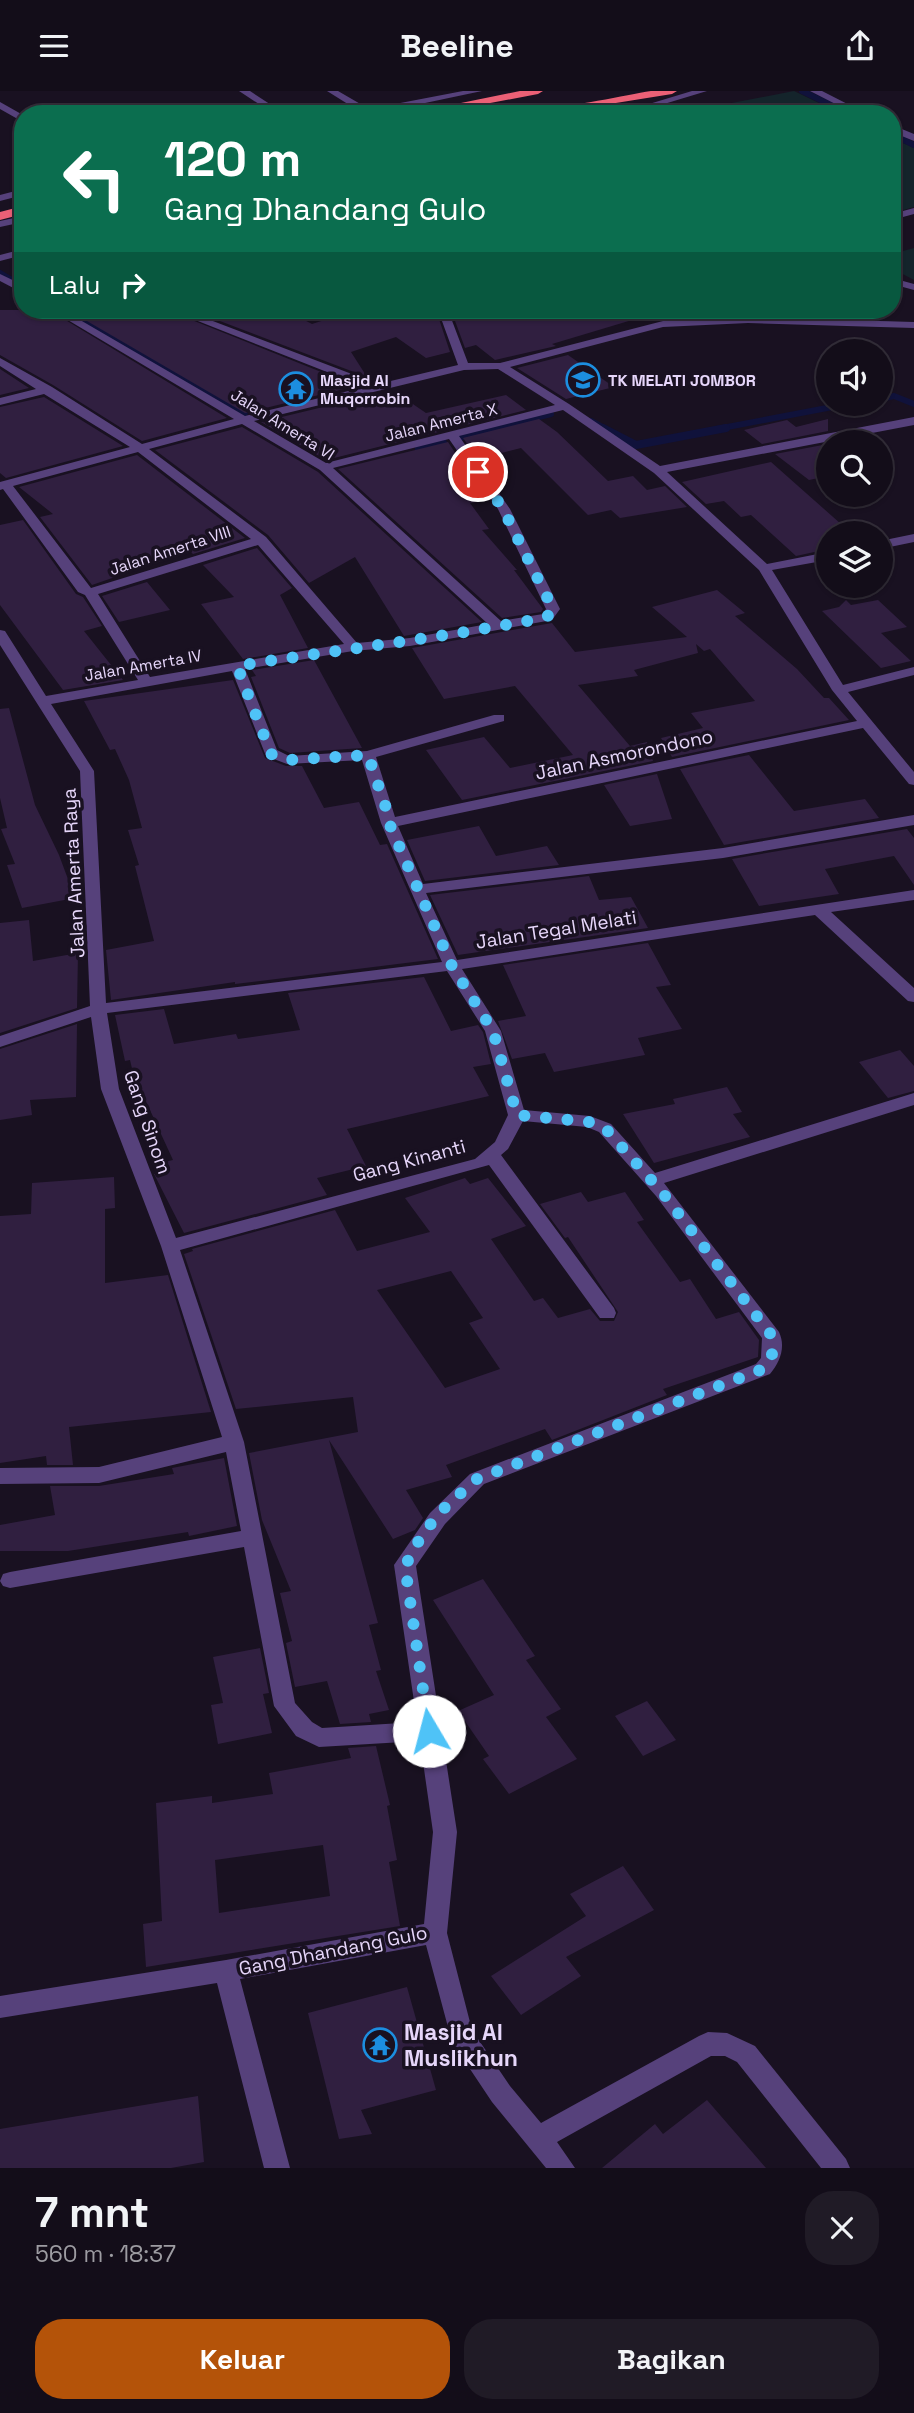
<!DOCTYPE html>
<html lang="id">
<meta charset="utf-8">
<style>
:root{--surface:#130d19;--page:#201b26;--text:#f1f3f6;--muted:#9d9ca2;--line:#322d38;--accent:#b45309}
body{margin:0;font-family:"Space Grotesk",sans-serif;background:var(--page);color:var(--text);height:100vh;display:flex;flex-direction:column;font-size:26px;white-space:nowrap}
*{box-sizing:border-box;margin:0}
p{font-size:23px;color:var(--muted)}
.icon{flex:none;width:38px;height:38px;fill:none;stroke:currentColor;stroke-width:2;stroke-linecap:round;stroke-linejoin:round}
.map{position:relative;height:2077px;overflow:hidden}
.details{display:flex;flex-direction:column;background:var(--surface);flex:1}
.details>*{flex:none}
.top-card{position:absolute;left:14px;top:14px;width:887px;height:214px;border-radius:28px;box-shadow:0 2px 5px #0004,0 0 0 2px var(--line);background:#0b6e4f;color:#fff;overflow:hidden}
.fabs{position:absolute;left:816px;top:248px;display:grid;gap:14px}
.fabs a{display:grid;place-items:center;width:77px;height:77px;border-radius:50%;background:var(--surface);box-shadow:0 2px 5px #0004,0 0 0 2px var(--line);font-size:35px}
.pin{position:absolute;display:grid;place-items:center;width:60px;height:60px;color:#fff;margin:-30px;border:4px solid #fff;border-radius:50%;box-shadow:0 2px 7px #0007}
.me{position:absolute;width:77px;margin:-38px;rotate:352deg;stroke-linejoin:round;filter:drop-shadow(0 0 5px #0008)}
.turn{display:flex;align-items:center;gap:24px;height:147px;padding:0 35px;font-size:32px}
.turn .icon{width:91px;height:91px;stroke-width:2.5}
.turn b{display:block;font-size:49px;line-height:60px}
.then{display:flex;align-items:center;height:66px;padding:0 35px;background:#0003;gap:14px;font-size:26px}
.round{display:grid;place-items:center;flex:none;width:74px;height:74px;border-radius:28px;background:var(--page)}
.summary{display:flex;align-items:center;justify-content:space-between;height:119px;padding:0 35px}
h1{font-size:42px;font-weight:800;line-height:52px}
.button{display:flex;gap:14px;margin-top:auto;padding:14px 35px}
.button a{flex:1;height:80px;border-radius:28px;background:var(--accent);color:#fff;font-size:28px;font-weight:800;line-height:80px;text-align:center}
.button a+a{background:var(--page);color:var(--text)}
header{display:flex;justify-content:space-between;align-items:center;height:91px;padding:0 35px;background:var(--surface);font-size:32px;font-weight:800}
.map>svg:first-child{display:block}
.green{fill:#14242b}
.lines{fill:none;stroke-linecap:round;stroke-linejoin:round}
.stream-far1{stroke:#10123b;stroke-width:6}
.stream{stroke:#10123b;stroke-width:8}
.building{fill:#301f40;fill-rule:evenodd}
.minor{fill:#56417b;fill-rule:evenodd}
.highway{fill:#eb6076;fill-rule:evenodd}
.route{stroke:#4fc3f7;stroke-width:12;stroke-dasharray:0 21.6}
.labels{text-anchor:middle;stroke-width:7;stroke-linejoin:round;paint-order:stroke}
.far-poi-label{font-size:16px;font-weight:bold;fill:#e6d6fa;stroke:#191121;text-anchor:start}
.far-street-label{font-size:16px;fill:#e6d6fa;stroke:#191121}
.street-label{font-size:19px;fill:#e6d6fa;stroke:#191121}
.near-poi-label{font-size:23px;font-weight:bold;fill:#e6d6fa;stroke:#191121;text-anchor:start}
</style>
<header><svg class="icon" aria-label="menu" viewBox="0 0 24 24"><path d="M4 6h16M4 12h16M4 18h16"/></svg>Beeline<svg class="icon" aria-label="share" viewBox="0 0 24 24"><path d="M12 15V3M7 8l5-5 5 5M5 13v7h14v-7"/></svg></header>
<div class="map">
<svg width="914" height="2077" viewBox="0 0 914 2077">
<rect width="100%" height="100%" fill="#191121"/>
<path class="green" d="M794 0 842 23H675Z
M892 47 914 57V116L893 122Z
M914 157V189L893 178 892 163Z"/>
<g class="lines">
<path class="stream-far1" d="M802 0 850 23
M892 43 914 54
M0 182 20 194
M64 219 245 322
M880 308 894 305 914 313
M591 330 606 338
M490 338 551 323
M717 338 848 313"/>
<path class="stream" d="M603 337 636 354 726 337
M459 346 497 337
M419 358 443 352"/>
</g>
<path class="building" d="M0 219H49L227 327 142 350 53 294 0 264Z
M68 219H167L356 295 245 322Z
M191 219H285L312 233 355 219H436L450 261 426 267 396 246 351 261 367 286Z
M451 219H641L642 226 552 253 556 255 495 269 476 254 465 257Z
M568 264 614 296 566 308 517 277Z
M0 278 29 297 0 304Z
M377 303 383 312 404 307 426 322 506 304 526 319 326 369 261 331Z
M44 306 123 355 6 387 0 382V316Z
M539 328 557 341 608 390 633 385 647 399 665 395 687 416 620 427 611 419 588 424 521 357 478 368 463 347Z
M828 328V340L762 353 744 339 787 329 796 336Z
M242 336 318 381 482 531 404 545 355 466 309 492 268 444 155 359Z
M448 351 462 372 448 377 476 411 470 412 489 438 482 439 517 479H514L543 518 541 521 502 527 338 378Z
M828 353V385L809 389 775 363Z
M137 364 245 447 193 463 190 460 92 494 40 426 53 423 19 396Z
M771 371 850 441 828 443V458L796 465 751 424 741 426 724 410 706 413 682 391Z
M23 429 76 503 83 506 102 535 84 540 123 589 63 599 0 514V434Z
M257 457 292 497 280 504 308 557 243 568 201 513 234 506 203 474Z
M147 491 170 519 119 531 102 505Z
M717 499 745 522 735 525 797 578 824 607H829L849 629 672 666 661 647 703 637 691 622 755 610 710 558 704 560 696 553 698 562 634 579 638 585 578 594 630 655 647 651 653 670 462 709 426 659 484 646 510 677 573 664 515 595 444 608 412 557 552 532 575 561 687 546 652 516Z
M846 509 851 514 878 509 907 536 881 542 911 570 881 577 822 520 839 516Z
M314 569 362 657 290 662 279 657 251 586 256 585 252 579Z
M233 589 265 667 286 675H302L324 717 359 711 380 754 387 753 438 868 235 893V891L111 909 106 859 154 850 135 775 139 774 128 739 142 737 129 689 115 658 110 659 84 610Z
M9 617 35 714 59 764 75 807 22 817 7 774 15 773 1 738 7 737 0 707V618Z
M749 664 794 720 865 708 879 727 724 754 680 678Z
M657 683 672 728 630 735 604 694Z
M479 735 496 765 547 755 559 774 425 790 407 749Z
M907 738 914 747V794L894 765 825 778 839 803 759 815 732 768Z
M589 785 599 809 631 806 648 837 458 864 430 804Z
M29 829 33 870 78 862 77 917 0 942V832Z
M648 852 671 894 656 896 682 938 638 947 645 964 554 981 545 962 512 968 498 930 526 925 503 874Z
M424 886 451 940 478 934 483 941 491 973 473 976 489 1005 347 1038 366 1075 317 1087 327 1104 184 1142 154 1083 159 1082 156 1073 173 1069 144 1006 139 1007 130 969 125 970 115 924 164 918 174 953 236 943 238 948 300 939 288 902Z
M77 933 76 1006 30 1009 32 1024 0 1029V958Z
M900 959 914 975V1000L888 1007 859 971Z
M727 996 742 1021 733 1023 750 1046 654 1072 623 1023 675 1013 673 1008Z
M114 1086 115 1117 105 1118V1192L168 1184 211 1321 69 1336 73 1374H47L46 1365 0 1372V1125L31 1123 32 1092Z
M465 1087 470 1093 488 1087 526 1135 491 1148 534 1210 543 1207 558 1227 590 1218 600 1230H614L618 1221 568 1146 565 1147 540 1113 581 1101 588 1111 625 1101 644 1129 637 1131 680 1191 690 1188 716 1228 739 1221 759 1249 758 1266 663 1298 667 1304 552 1349 545 1338 446 1374 452 1386 406 1399 423 1427 415 1439 393 1448 329 1349 378 1532 369 1534 381 1579 376 1580 389 1619 369 1623 371 1631 340 1633 327 1590 295 1596 286 1552 292 1550 280 1502 291 1500 262 1429 249 1362 358 1341 353 1306 236 1318 184 1163 193 1160 192 1158 335 1119 357 1160 430 1141 405 1107ZM451 1180 483 1227 469 1232 500 1278 445 1297 377 1199Z
M224 1367 237 1435 189 1445 188 1441 68 1460H0V1434L55 1424 50 1395H99L174 1383 172 1377Z
M483 1488 535 1565 526 1569 561 1618 546 1626 577 1668 509 1703 483 1668 489 1665 458 1620 494 1604 433 1509Z
M260 1557 269 1602 263 1603 272 1642 218 1653 211 1614 223 1612 213 1566Z
M647 1610 676 1649 643 1665 615 1625Z
M376 1655 390 1714 387 1715 397 1769 389 1771 400 1835 146 1876 143 1833 162 1830 156 1712 212 1705V1712L273 1703 269 1682 351 1667 348 1657ZM323 1754 330 1805 219 1822 215 1769Z
M623 1775 654 1819 566 1866 581 1885 521 1924 491 1885 586 1825 570 1803Z
M407 1896 436 1999 361 2019 372 2043 339 2048 308 1922Z
M198 2005 204 2071 171 2077H0V2038Z
M707 2009 766 2077H602L655 2033 663 2043Z"/>
<g class="lines">
<path class="minor" d="M239 0H250L285 23H274Z
M327 0H338L369 18 463 0H482L373 23H353L359 20Z
M692 0H707L631 23H616Z
M810 0H822L867 23H855Z
M0 11 23 24V31L0 18Z
M892 34 914 43V50L892 41Z
M23 98V104L0 110V104Z
M914 117V123L892 129V123Z
M23 125V131L0 136V130Z
M23 158V164L0 170V164Z
M0 183 23 194V202L0 190Z
M892 187 914 193V199L892 193Z
M51 219H63L245 325 365 296 170 219H184L378 293 458 274 438 219H448L468 272H500L663 230 748 226 914 231V237L748 232 663 236 510 276 569 313 660 375 914 326V334L667 381 767 473 828 461V469L772 479 843 594 914 576V584L848 601 914 681V694L909 693 863 637 398 735 423 793 723 757 914 724V734L723 767 426 802 457 869 914 799V809L831 821 914 897V911L908 910 815 824 462 878 501 940 524 1019 590 1025 611 1033 655 1082 914 1002V1014L664 1092 779 1241C786 1256 780 1271 770 1283L484 1393 445 1433 416 1475 457 1741 447 1842 472 1939 510 1995 541 2032 699 1945 708 1941 727 1942 755 1955 846 2068 850 2077H821L737 1971 725 1965H711L557 2051 575 2077H546L492 2011 452 1951 426 1854 240 1888 290 2077H264L217 1892 0 1927V1905L226 1869 424 1833 433 1741 420 1650 319 1656 296 1645 274 1615 244 1456 10 1497 3 1495 0 1490 3 1483 10 1481 241 1440 226 1361 99 1392 0 1393V1377L99 1376 222 1346 161 1155 101 998 91 926 0 956V945L90 915 80 680 0 554V539L5 540 46 605 138 589 85 504 78 501 3 398 0 399V391L130 356 44 303 0 314V307L36 298 0 275V267L52 296 142 353 234 328ZM498 278 555 314 326 372 254 330 464 279ZM563 319 654 382 759 479 832 599 857 630 395 726 376 666 504 630V624H494L367 660 289 665 277 659 245 578 353 560 410 555 552 529 560 518 510 418 459 345ZM242 333 320 379 488 533 410 547 357 552 266 446 149 358ZM449 348 498 418 546 518 543 523 501 530 333 377ZM138 361 251 448 91 497 13 395ZM258 454 344 553 150 586 98 503ZM232 580 266 665 287 673 362 669 381 732 442 871 106 912 94 680 51 613ZM447 880 485 940 508 1024 495 1051 475 1068 176 1147 119 998 107 922ZM523 1030 587 1036 599 1041 656 1105 762 1247 761 1267 756 1273 470 1383 430 1422 394 1474 417 1631 322 1637 312 1631 295 1612 244 1351 180 1159 489 1074 600 1227H614L616 1222 614 1217 501 1064 508 1058Z
M914 443V451L880 458V450Z"/>
<path class="highway" d="M520 0H543L538 3 432 23H407Z
M651 0H677L672 3 547 23H466L511 13C538 25 619 5 651 0Z
M23 115V123L0 129V121Z"/>
</g>
<g class="lines">
<path class="route" d="M429 1640 405 1475 423 1442 447 1414 477 1388 763 1278C772 1268 775 1259 772 1245L662 1101 605 1037 590 1031 517 1024 493 940 452 875 389 732 388 723 368 664 287 669 271 663 237 575C341 558 444 547 547 526L553 518 503 418 478 381"/>
</g>
<defs>
<symbol id="school-ring" viewBox="-11 -11 22 22"><circle r="9.5" fill="#191121" stroke="#1c8ee0" stroke-width="1.5"/><path d="M0-5L7-2L0 1L-7-2ZM-4 1L0 2.5L4 1V4Q0 6-4 4Z" fill="#1c8ee0"/></symbol>
<symbol id="temple-ring" viewBox="-11 -11 22 22"><circle r="9.5" fill="#191121" stroke="#1c8ee0" stroke-width="1.5"/><path d="M0-6L5-2H3V0L6.5 2.5H4V6H1.5V3h-3V6H-4V2.5H-6.5L-3 0V-2H-5Z" fill="#1c8ee0"/></symbol>
</defs>
<g fill-rule="evenodd">
<use href="#school-ring" x="564" y="270" width="38" height="38"/>
<use href="#temple-ring" x="277" y="279" width="38" height="38"/>
<use href="#temple-ring" x="361" y="1935" width="38" height="38"/>
</g>
<g class="labels">
<g class="far-poi-label">
<text x="320" y="295">Masjid Al<tspan x="320" dy="18">Muqorrobin</tspan></text>
<text x="608" y="295">TK MELATI JOMBOR</text>
</g>
<g class="far-street-label">
<text transform="translate(441 331) rotate(-14)" y="6">Jalan Amerta X</text>
<text transform="translate(283 333) rotate(32)" y="6">Jalan Amerta VI</text>
<text transform="translate(170 459) rotate(-18)" y="6">Jalan Amerta VIII</text>
<text transform="translate(143 574) rotate(-10)" y="6">Jalan Amerta IV</text>
</g>
<g class="street-label">
<text transform="translate(624 663) rotate(-12)" y="7">Jalan Asmorondono</text>
<text transform="translate(73 782) rotate(-93)" y="7">Jalan Amerta Raya</text>
<text transform="translate(556 838) rotate(-9)" y="7">Jalan Tegal Melati</text>
<text transform="translate(148 1031) rotate(71)" y="7">Gang Sinom</text>
<text transform="translate(409 1069) rotate(-15)" y="7">Gang Kinanti</text>
<text transform="translate(333 1859) rotate(-11)" y="7">Gang Dhandang Gulo</text>
</g>
<g class="near-poi-label">
<text x="404" y="1949">Masjid Al<tspan x="404" dy="26">Muslikhun</tspan></text>
</g>
</g>
</svg>
<div class="fabs">
<a><svg class="icon" aria-label="sound" viewBox="0 0 24 24"><path d="M4 9h4l5-4v14l-5-4H4zM17 9q2 3 0 6"/></svg></a>
<a><svg class="icon" aria-label="search" viewBox="0 0 24 24"><circle cx="10" cy="10" r="6"/><path d="M15 15l6 6"/></svg></a>
<a><svg class="icon" aria-label="layers" viewBox="0 0 24 24"><path d="M12 4l9 5-9 5-9-5zM3 14l9 5 9-5"/></svg></a>
</div>
<div class="pin" style="left:478px;top:381px;background:#d93025"><svg class="icon" aria-label="arrive" viewBox="0 0 24 24"><path d="M6 21V4h12l-3 4 3 4H6"/></svg></div>
<svg class="me" style="left:429px;top:1640px" viewBox="-20 -20 40 40"><circle r="19" fill="#fff"/><path d="M0-13L10 11 0 6-10 11z" fill="#4fc3f7"/></svg>
<div class="top-card">
<div class="turn"><svg class="icon" aria-label="left" viewBox="0 0 24 24"><path d="M17 20v-9H6M10 6l-5 5 5 5"/></svg><div><b>120 m</b>Gang Dhandang Gulo</div></div>
<div class="then">Lalu<svg class="icon" aria-label="right" viewBox="0 0 24 24"><path d="M7 20v-9h11M14 6l5 5-5 5"/></svg></div>
</div>
</div>
<section class="details">
<div class="summary"><div><h1>7 mnt</h1><p>560 m · 18:37</p></div><a class="round"><svg class="icon" aria-label="close" viewBox="0 0 24 24"><path d="M6 6l12 12M18 6L6 18"/></svg></a></div>
<div class="button"><a>Keluar</a><a>Bagikan</a></div>
</section>
